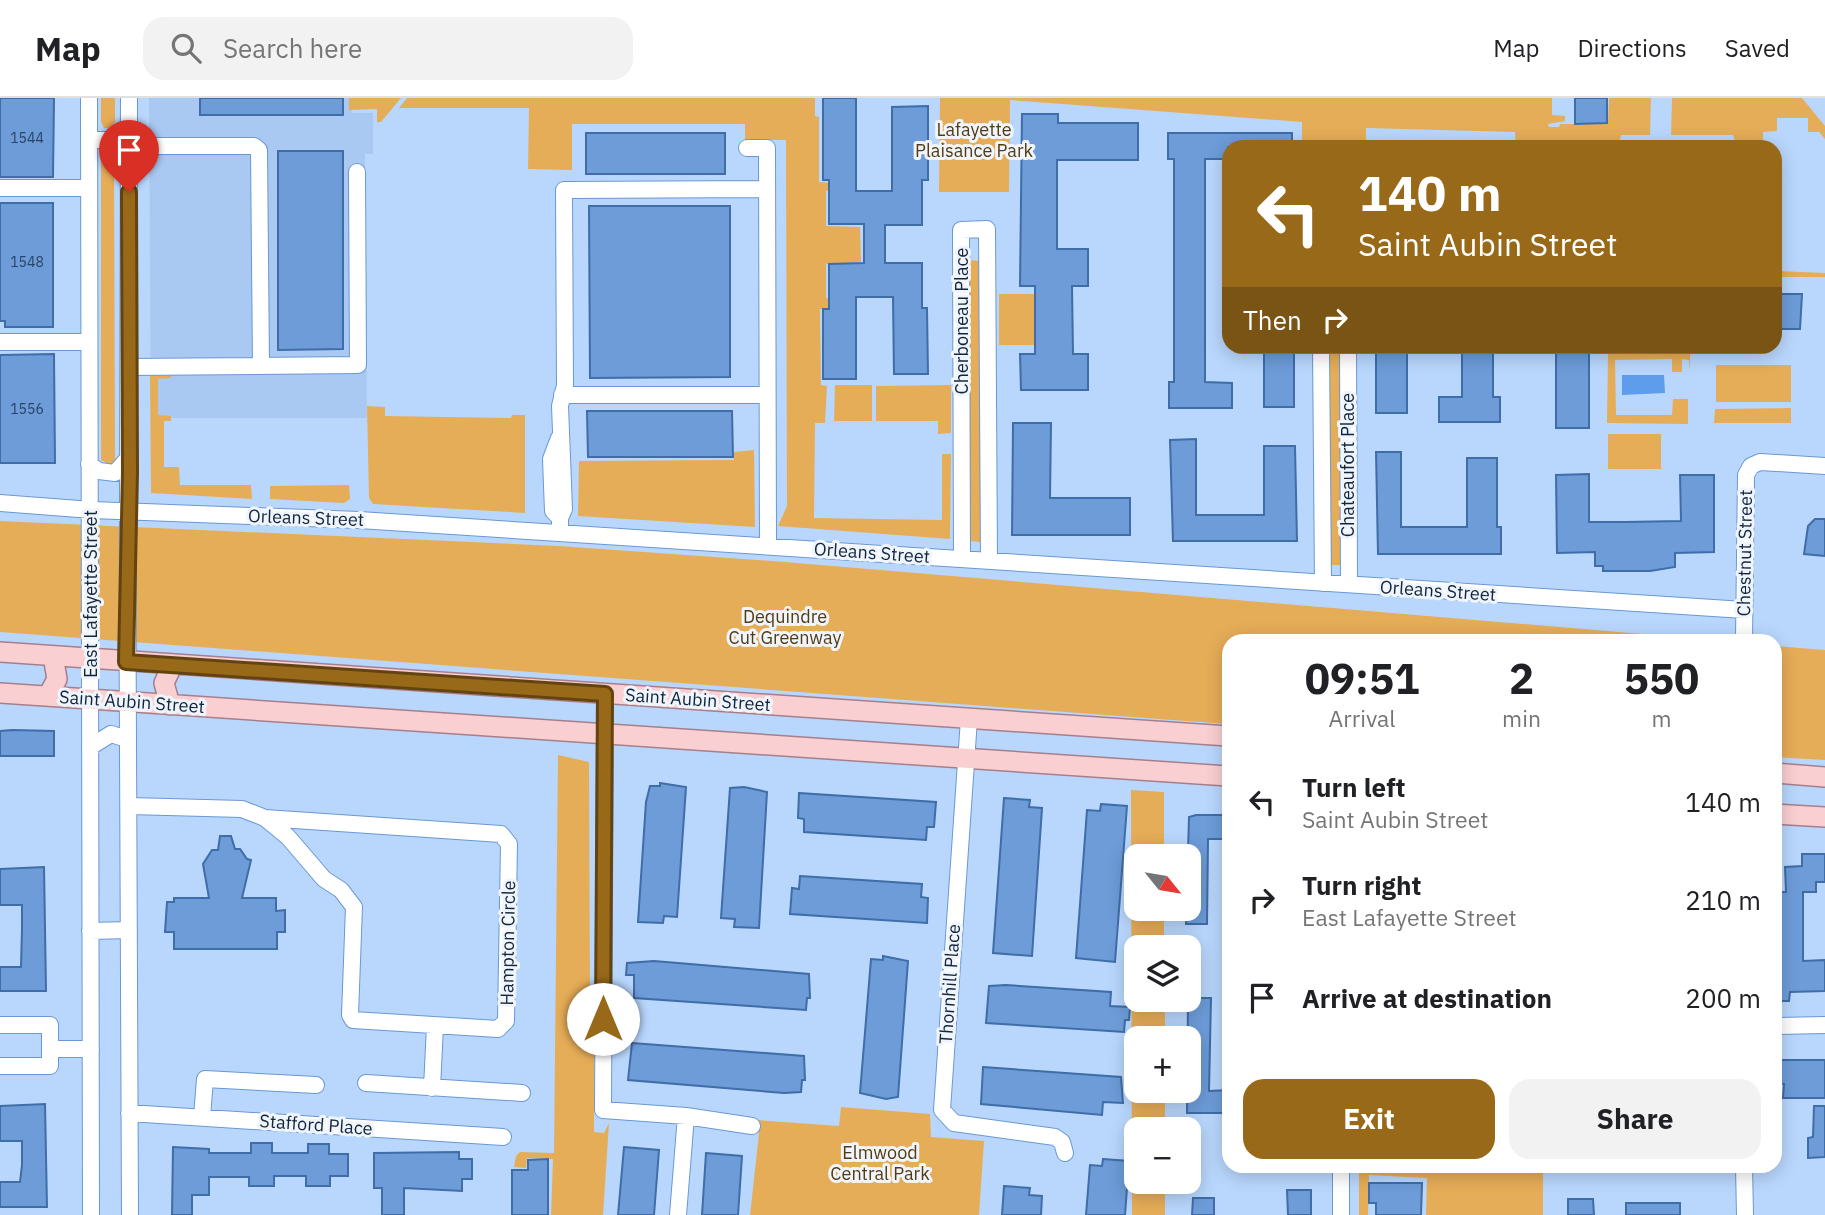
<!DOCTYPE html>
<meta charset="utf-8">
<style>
:root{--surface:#fff;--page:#f2f2f2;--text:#202124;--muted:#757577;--line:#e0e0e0;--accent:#986919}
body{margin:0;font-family:"IBM Plex Sans",sans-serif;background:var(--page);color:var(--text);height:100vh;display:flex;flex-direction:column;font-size:26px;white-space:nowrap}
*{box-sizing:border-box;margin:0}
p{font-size:23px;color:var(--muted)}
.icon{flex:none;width:38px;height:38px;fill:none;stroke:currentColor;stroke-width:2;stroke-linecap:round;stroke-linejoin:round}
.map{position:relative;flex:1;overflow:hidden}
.drawer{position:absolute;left:1222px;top:536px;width:560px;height:539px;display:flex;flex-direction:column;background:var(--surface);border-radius:21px;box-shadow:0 4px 18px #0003}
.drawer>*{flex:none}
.guide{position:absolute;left:1222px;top:42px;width:560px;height:214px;border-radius:21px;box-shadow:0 4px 18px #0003;background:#986919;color:#fff;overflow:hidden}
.needle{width:46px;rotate:120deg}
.fabs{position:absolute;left:1124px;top:746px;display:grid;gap:14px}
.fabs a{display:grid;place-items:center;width:77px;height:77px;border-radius:14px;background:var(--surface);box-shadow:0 4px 18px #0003;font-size:35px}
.pin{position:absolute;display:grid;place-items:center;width:60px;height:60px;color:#fff;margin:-72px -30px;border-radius:50% 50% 50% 0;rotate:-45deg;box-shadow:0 0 7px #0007}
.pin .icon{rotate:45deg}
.me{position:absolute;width:77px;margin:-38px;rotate:0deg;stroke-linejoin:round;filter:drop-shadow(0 0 5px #0008)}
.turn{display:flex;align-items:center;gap:24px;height:147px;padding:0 21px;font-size:32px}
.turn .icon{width:91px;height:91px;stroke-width:2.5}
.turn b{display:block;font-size:49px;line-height:60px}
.then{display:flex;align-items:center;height:66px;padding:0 21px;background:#0003;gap:14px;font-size:26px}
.eta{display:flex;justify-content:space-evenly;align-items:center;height:119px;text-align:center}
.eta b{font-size:42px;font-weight:700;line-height:49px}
.cta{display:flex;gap:14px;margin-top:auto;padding:14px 21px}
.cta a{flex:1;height:80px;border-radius:21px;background:var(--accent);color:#fff;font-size:28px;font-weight:700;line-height:80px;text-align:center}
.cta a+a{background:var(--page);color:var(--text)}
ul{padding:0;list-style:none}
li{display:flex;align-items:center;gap:21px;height:98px;padding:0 21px}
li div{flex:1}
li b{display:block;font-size:26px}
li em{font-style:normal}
header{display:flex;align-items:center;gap:42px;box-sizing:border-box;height:98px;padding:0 35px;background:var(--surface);border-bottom:2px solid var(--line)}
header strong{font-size:33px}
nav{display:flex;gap:38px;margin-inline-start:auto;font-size:24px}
.search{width:490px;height:63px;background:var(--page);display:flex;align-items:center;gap:18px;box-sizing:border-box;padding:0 24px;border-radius:21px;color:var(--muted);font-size:26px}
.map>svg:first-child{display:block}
.built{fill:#a9c9f2}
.green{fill:#e6ad58}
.water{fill:#5e9deb}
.building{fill:#6d9cd9;stroke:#3f6da7;stroke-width:2}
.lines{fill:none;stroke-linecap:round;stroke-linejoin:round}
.minor-casing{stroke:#6998d5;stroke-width:18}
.major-casing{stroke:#a67f8b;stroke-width:22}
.minor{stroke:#fff;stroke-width:16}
.major{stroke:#facfd2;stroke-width:19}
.route-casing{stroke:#634410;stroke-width:18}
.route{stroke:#986919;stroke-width:12}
.labels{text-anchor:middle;stroke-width:6;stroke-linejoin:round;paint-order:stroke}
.number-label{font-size:14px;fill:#294365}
.park-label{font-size:18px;fill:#533a12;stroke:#f0f5fc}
.street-label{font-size:18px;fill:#12253e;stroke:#f0f5fc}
</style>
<header>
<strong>Map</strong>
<div class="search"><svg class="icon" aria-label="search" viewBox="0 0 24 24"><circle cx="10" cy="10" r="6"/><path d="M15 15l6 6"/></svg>Search here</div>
<nav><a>Map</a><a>Directions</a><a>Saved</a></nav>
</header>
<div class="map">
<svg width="1825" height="1117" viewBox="0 0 1825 1117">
<rect width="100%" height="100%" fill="#b9d7fd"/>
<path class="built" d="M149 0H352V15H373V56H365L367 320H151Z"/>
<path class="green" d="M101 0H115V24L109 30H104L101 24Z
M349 0H401L381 24H377V11L349 12Z
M407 0H815V18L819 19V84L833 85V92L826 93V128L860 129 861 164 826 166V200L832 201V211H820L821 287 827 288 825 325H815L814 420 942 422V356H951L950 441 778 428 787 408 786 42H745V26H572V72L528 71 529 10H399Z
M940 0H1552V17L1565 18V23L1548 26 1549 29H1559L1560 26H1608L1609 0H1651L1650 37H1621L1618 48 1612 49H1516L1515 34 1366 30V49H1302V24L1010 2 1009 94H939Z
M1672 0H1802L1825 28V41L1819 34H1808V20H1777V33L1763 34V49L1736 48 1733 37H1671Z
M104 55 112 56 114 61 115 362 111 367 101 362V59Z
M1775 160 1778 173 1825 175V179H1775Z
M970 162 979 163 981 444 970 443Z
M999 196H1034V247H999Z
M1329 249H1340L1341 467H1329Z
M1608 254 1690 255V273L1689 262 1682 261V274H1672V261L1615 262 1616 317H1672L1673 301H1688V326L1607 325Z
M1716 267H1791V304H1716Z
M150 278H171V280L158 281V317L171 318V323H164V369H179L180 387H251L252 401 151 395Z
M835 287H872V323H834Z
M951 287V335L938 336V323H876V288Z
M367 308 385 309V318L511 320 512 317H525V415L373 406 369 400Z
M1791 310V325H1714L1715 311Z
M1608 336H1661V371H1608Z
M754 352 755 429 578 418 579 363 734 362V354Z
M349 387 350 401 344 405 270 401V388Z
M0 423 559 448 785 464 1714 542H1228V626L1172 622 0 534Z
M1774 548 1825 552V662L1775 659Z
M558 657 589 664 590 900 594 925V1034L604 1035 609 1025 603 1117H551L553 1061 527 1060 526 1070 514 1069 516 1058 520 1054 554 1055Z
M1131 692 1164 694V758H1136V810H1164V849H1136V901H1165V940H1136V992H1165V1031H1136V1083H1165V1117H1132Z
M841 1009 930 1016 931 1039 984 1043 979 1117H750L759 1035 756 1022 839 1028Z
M1359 1068H1539L1543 1074V1117H1426L1427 1080 1369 1077 1368 1117H1359Z"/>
<path class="water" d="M1622 277H1664L1665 295 1622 297Z"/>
<path class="building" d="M0 0H54L53 79H0Z
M200 0H343V17H200Z
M823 0H856V93H892V9L928 8V82H922V127H885V165H922V210H927L928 276H894L893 199H856V281H823V211H829V166L864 165V126H829V82H823Z
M1575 0H1607V25L1575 26Z
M1022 16H1058V25H1138V62H1057V151H1088V188H1072L1073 256H1088V292H1021L1020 256H1035V188H1020Z
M586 35H725V76H586Z
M1168 35H1292V49H1228V61H1205V284L1232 285V310H1169V284H1174V61H1168Z
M278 53H343V251L278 252Z
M0 105H53V229H5V223H0Z
M589 108H730V279L590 280Z
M1774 196H1802L1800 231H1774Z
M1264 248H1294V309H1264Z
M1376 248H1407V315H1376Z
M1462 248H1493V299H1500V324H1439V299H1462Z
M1556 253H1589V330H1556Z
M54 256 55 365H0V257Z
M587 313H732L733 359H588Z
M1013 325H1051L1050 400H1130V437H1012Z
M1196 341V417H1264V348H1295L1297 443H1173L1170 342Z
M1376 354H1401V429H1467V360H1497V429H1501V456H1378Z
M1589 376V424H1625L1681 423 1680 377H1714V454L1675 455V469L1650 473H1603V468H1595V454L1557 455 1556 377Z
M1815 421H1825V458L1804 456 1808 428Z
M12 632 54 633V658H0V633Z
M660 685 686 689 677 819 664 818 663 825 638 824 646 704 650 688H660Z
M744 689 767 694 759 830 734 829 735 821 721 820 730 690Z
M799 695 936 704 934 729H927L926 742 804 734V721L798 720Z
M1004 700 1030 702 1029 709 1042 710 1032 858 993 855Z
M1101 706 1127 708 1115 864 1076 860 1087 712 1100 713Z
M1196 717H1228V741H1208L1207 826H1186L1189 719Z
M220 738H231L235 751H240L247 761 251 762 242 800H276V813L285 812V834H277V851H174V834H165L167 804H174V800H209L203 766 212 752H218Z
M1802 756H1825V784H1816V794H1803V863L1825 862V893L1790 894 1789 903H1774V794H1786L1785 769 1802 768Z
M44 769 46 893H0V869H21L22 831V807H0V771Z
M800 778 922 786 921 799 928 800 927 825 790 816 792 790 799 791Z
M883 858 908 863 898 999 886 1001 860 995 871 861 883 862Z
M654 863 809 876 810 900H807L806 912 634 900V877H626L627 865Z
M1006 887 1111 894 1110 908 1130 909 1129 922H1125L1124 934 986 925 989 888Z
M1188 900H1211L1209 993 1228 992V1015H1187Z
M632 945 804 958 805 982H802L801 994 784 995 628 982Z
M1774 962H1825V1000H1783L1784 986 1774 984Z
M983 969 1121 979 1123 1005 1103 1004 1102 1017 981 1006Z
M45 1006 47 1109H0V1084H20L22 1067V1043H0V1008Z
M1814 1008H1825V1059L1808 1060V1040L1813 1039Z
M251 1045H272V1055H308V1046H329V1056H348V1078H330V1088H306V1078H274V1088H249V1079H209V1097H192V1117H172L173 1049 209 1051V1055H251Z
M624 1049 659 1052 654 1117H618Z
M459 1054V1061H472V1081H462V1093L404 1090V1117H382V1090H374V1055Z
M706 1055 742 1058 738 1117H702Z
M548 1061V1117H512V1072H528V1062Z
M1103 1061 1129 1063 1125 1117H1086L1090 1067 1102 1068Z
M1369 1085H1422L1421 1117H1376V1105H1369Z
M1004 1088 1030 1090 1029 1097 1042 1098 1041 1117H1002Z
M1287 1092H1311V1117H1288Z
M1193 1100H1214V1117H1192Z
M1568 1101H1593L1594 1117H1568Z
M1626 1105H1680V1117H1626Z"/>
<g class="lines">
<defs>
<path id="minor" d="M89 0 91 1117
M129 0C127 372 127 745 130 1117
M89 42H128L148 48H254L259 52 261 268
M747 50H767L768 447
M0 90H89
M0 244H89
M1321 248 1323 485
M1348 248 1349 486
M129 269 358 267 357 74
M562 297H767
M559 340 551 361 553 413 560 420
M89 366 99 373 115 375 130 358
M0 405 92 412 359 422 1744 512
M560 435V420L564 411 560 308 565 287 564 92 767 91
M962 461 961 132 987 131 989 463
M1744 542 1746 377 1751 368 1760 364 1825 368
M605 596 603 1012 686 1018 752 1028
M969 621 942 1012 954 1025 1055 1039 1062 1044 1065 1055
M90 649 111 636 127 641
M130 708 242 711 265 720 288 739 324 781 341 792 354 809 350 917 353 922 498 931 506 923 509 746 501 736 265 720
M90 833 129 832
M0 927H50V968H0
M1774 928 1825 927
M50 951H91
M366 985 522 995
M432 990 435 928
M129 1015 503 1039
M202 1019 205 981 316 987
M1744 1068 1745 1117
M678 1117 686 1018
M1341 1117V1068"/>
<path id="major" d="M0 554 1228 638
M0 595 1228 678
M48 598 57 581 53 558
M170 607 164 585 173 566
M1774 675 1825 679
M1774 716 1825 719"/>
</defs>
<use href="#minor" class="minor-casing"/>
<use href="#major" class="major-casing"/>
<use href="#minor" class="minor"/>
<use href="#major" class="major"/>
</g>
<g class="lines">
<defs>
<path id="route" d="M129 94 130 374 126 564 605 596 603 921"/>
</defs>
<use href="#route" class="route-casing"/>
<use href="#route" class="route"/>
</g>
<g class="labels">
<g class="number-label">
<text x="27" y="45">1544</text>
<text x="27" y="169">1548</text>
<text x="27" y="316">1556</text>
</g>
<g class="park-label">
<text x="974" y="38">Lafayette<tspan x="974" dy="21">Plaisance Park</tspan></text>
<text x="785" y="525">Dequindre<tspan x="785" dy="21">Cut Greenway</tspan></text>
<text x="880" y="1061">Elmwood<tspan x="880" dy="21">Central Park</tspan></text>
</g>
<g class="street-label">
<text transform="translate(962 223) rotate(-90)" y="6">Cherboneau Place</text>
<text transform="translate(1348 367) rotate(-90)" y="6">Chateaufort Place</text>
<text transform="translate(306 420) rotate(2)" y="6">Orleans Street</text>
<text transform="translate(872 455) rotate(4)" y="6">Orleans Street</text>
<text transform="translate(1745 455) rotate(-89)" y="6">Chestnut Street</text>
<text transform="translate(1438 493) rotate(4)" y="6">Orleans Street</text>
<text transform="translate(91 496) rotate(-90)" y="6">East Lafayette Street</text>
<text transform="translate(698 602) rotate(4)" y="6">Saint Aubin Street</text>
<text transform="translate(132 604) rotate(4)" y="6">Saint Aubin Street</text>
<text transform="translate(508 845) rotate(-89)" y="6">Hampton Circle</text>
<text transform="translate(950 886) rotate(-86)" y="6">Thornhill Place</text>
<text transform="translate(316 1027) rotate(4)" y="6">Stafford Place</text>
</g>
</g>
</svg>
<div class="fabs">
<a><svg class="needle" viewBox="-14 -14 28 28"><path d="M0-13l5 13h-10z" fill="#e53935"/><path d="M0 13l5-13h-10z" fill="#757577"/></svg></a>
<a><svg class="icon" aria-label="layers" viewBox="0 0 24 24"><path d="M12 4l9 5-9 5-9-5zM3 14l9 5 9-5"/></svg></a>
<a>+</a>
<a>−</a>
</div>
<div class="pin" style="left:129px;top:94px;background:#d93025"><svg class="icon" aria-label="arrive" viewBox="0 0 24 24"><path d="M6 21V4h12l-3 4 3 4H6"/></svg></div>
<svg class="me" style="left:603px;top:921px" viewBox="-20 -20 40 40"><circle r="19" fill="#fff"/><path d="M0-13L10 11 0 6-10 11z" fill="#986919"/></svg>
<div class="guide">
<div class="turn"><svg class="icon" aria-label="left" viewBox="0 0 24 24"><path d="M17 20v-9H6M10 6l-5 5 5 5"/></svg><div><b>140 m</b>Saint Aubin Street</div></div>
<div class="then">Then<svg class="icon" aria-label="right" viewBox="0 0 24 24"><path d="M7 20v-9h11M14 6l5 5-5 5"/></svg></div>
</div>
<section class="drawer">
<div class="eta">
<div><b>09:51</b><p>Arrival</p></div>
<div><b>2</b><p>min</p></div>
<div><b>550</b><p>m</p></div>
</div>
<ul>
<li><svg class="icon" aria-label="left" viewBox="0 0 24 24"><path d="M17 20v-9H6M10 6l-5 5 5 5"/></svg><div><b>Turn left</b><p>Saint Aubin Street</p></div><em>140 m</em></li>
<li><svg class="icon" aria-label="right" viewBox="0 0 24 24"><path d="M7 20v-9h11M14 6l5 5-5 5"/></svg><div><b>Turn right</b><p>East Lafayette Street</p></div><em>210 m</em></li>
<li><svg class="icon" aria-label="arrive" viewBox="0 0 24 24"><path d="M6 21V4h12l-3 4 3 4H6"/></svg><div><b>Arrive at destination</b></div><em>200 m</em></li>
</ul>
<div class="cta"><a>Exit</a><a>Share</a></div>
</section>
</div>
